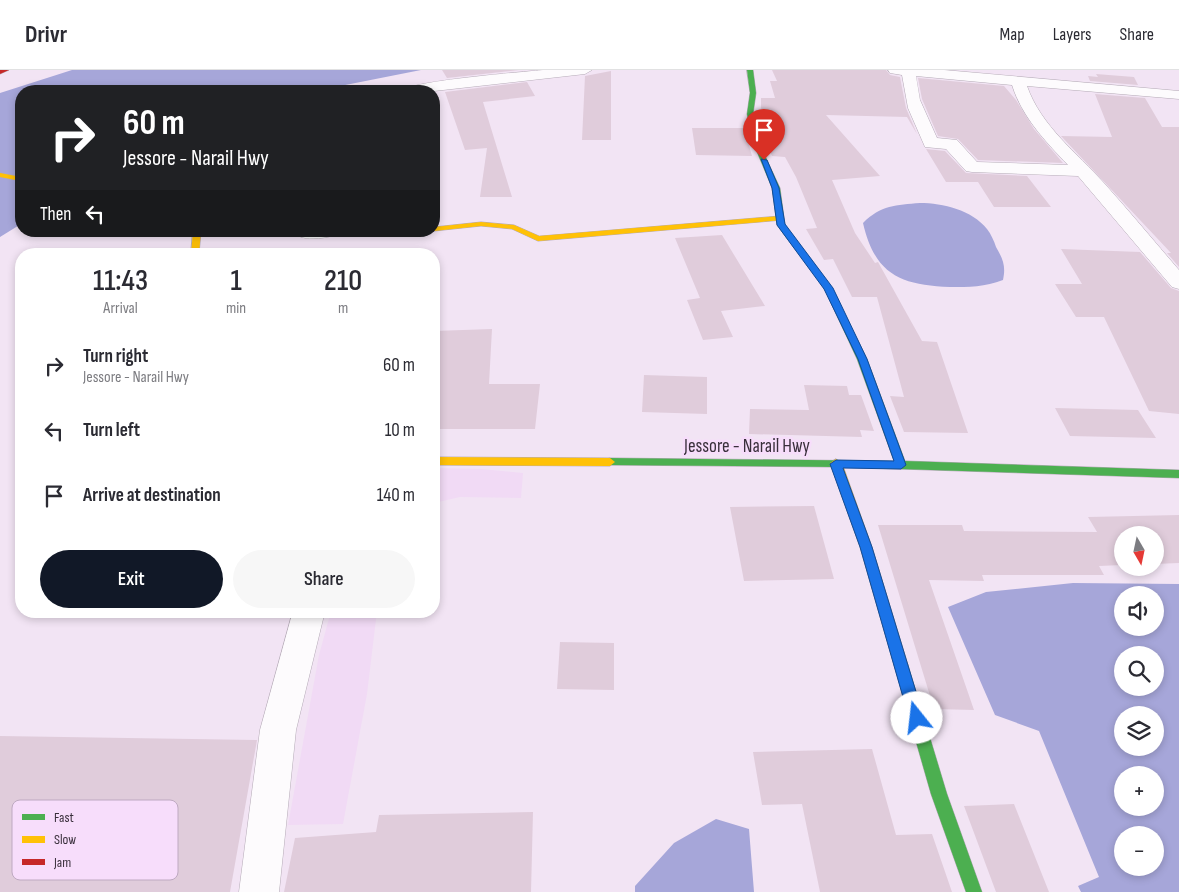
<!DOCTYPE html>
<meta charset="utf-8">
<style>
:root{--surface:#fff;--page:#f7f7f7;--text:#2b2b33;--muted:#7c7c81;--line:#e1e1e2;--accent:#111827}
body{margin:0;font-family:"Sofia Sans Condensed",sans-serif;background:var(--page);color:var(--text);height:100vh;display:flex;flex-direction:column;font-size:19px;white-space:nowrap}
*{box-sizing:border-box;margin:0}
p{font-size:16px;color:var(--muted)}
.icon{flex:none;width:28px;height:28px;fill:none;stroke:currentColor;stroke-width:2;stroke-linecap:round;stroke-linejoin:round}
.map{position:relative;flex:1;overflow:hidden}
.drawer{position:absolute;left:15px;top:178px;width:425px;height:370px;display:flex;flex-direction:column;background:var(--surface);border-radius:20px;box-shadow:0 2px 8px #0003}
.drawer>*{flex:none}
.banner{position:absolute;left:15px;top:15px;width:425px;height:152px;border-radius:20px;box-shadow:0 2px 8px #0003;background:#202124;color:#fff;overflow:hidden}
.needle{width:32px;rotate:171deg}
.fabs{position:absolute;left:1114px;top:456px;display:grid;gap:10px}
.fabs a{display:grid;place-items:center;width:50px;height:50px;border-radius:50%;background:var(--surface);box-shadow:0 2px 8px #0003;font-size:25px}
.pin{position:absolute;display:grid;place-items:center;width:42px;height:42px;color:#fff;margin:-51px -21px;border-radius:50% 50% 50% 0;rotate:-45deg;box-shadow:0 0 5px #0007}
.pin .icon{rotate:45deg}
.me{position:absolute;width:55px;margin:-28px;rotate:344deg;stroke-linejoin:round;filter:drop-shadow(0 0 4px #0008)}
.turn{display:flex;align-items:center;gap:18px;height:105px;padding:0 25px;font-size:22px}
.turn .icon{width:65px;height:65px;stroke-width:2.5}
.turn b{display:block;font-size:35px;line-height:42px}
.then{display:flex;align-items:center;height:48px;padding:0 25px;background:#0003;gap:10px;font-size:19px}
.eta{display:flex;justify-content:space-evenly;align-items:center;height:85px;text-align:center}
.eta b{font-size:30px;font-weight:600;line-height:35px}
.button{display:flex;gap:10px;margin-top:auto;padding:10px 25px}
.button a{flex:1;height:58px;border-radius:30px;background:var(--accent);color:#fff;font-size:20px;font-weight:600;line-height:58px;text-align:center}
.button a+a{background:var(--page);color:var(--text)}
ul{padding:0;list-style:none}
li{display:flex;align-items:center;gap:15px;height:65px;padding:0 25px}
li div{flex:1}
li b{display:block;font-size:19px}
li em{font-style:normal}
header{display:flex;align-items:center;gap:30px;box-sizing:border-box;height:70px;padding:0 25px;background:var(--surface);border-bottom:1px solid var(--line)}
header strong{font-size:24px}
nav{display:flex;gap:28px;margin-inline-start:auto;font-size:18px}
.map>svg:first-child{display:block}
.built{fill:#f1daf5}
.water{fill:#a6a6d9;fill-rule:evenodd}
.building{fill:#e0ccdb}
.lines{fill:none;stroke-linecap:round;stroke-linejoin:round}
.street-casing{stroke:#b4aab6;stroke-width:1}
.fast-casing{stroke:#b4aab6;stroke-width:1}
.slow-casing{stroke:#b4aab6;stroke-width:1}
.jam-casing{stroke:#b4aab6;stroke-width:1}
.street{fill:#fdfbfd;fill-rule:evenodd}
.fast{fill:#4caf50;fill-rule:evenodd}
.slow{fill:#ffc107;fill-rule:evenodd}
.jam{fill:#c62828;fill-rule:evenodd}
.route{fill:#1a73e8;stroke:#114b97}
.labels{text-anchor:middle;stroke-width:5;stroke-linejoin:round;paint-order:stroke}
.street-label{font-size:19px;fill:#392f3b;stroke:#f7ddfb}
.key{fill:#f7ddfb;stroke:#bea9c1;stroke-width:1}
.key-label{font-size:14px;fill:#392f3b}
</style>
<header>
<strong>Drivr</strong>
<nav><a>Map</a><a>Layers</a><a>Share</a></nav>
</header>
<div class="map">
<svg width="1179" height="822" viewBox="0 0 1179 822">
<rect width="100%" height="100%" fill="#f2e4f4"/>
<path class="built" d="M434 398 481 399 523 403 521 428 460 427 434 433Z
M331 541H377L367 624 343 754 288 755 319 585Z"/>
<path class="water" d="M72 0H421L315 21H21V154L0 167V23Z
M920 133C943 133 972 140 987 159 991 164 994 171 996 177 1003 189 1006 196 1003 210 985 217 969 217 950 217 901 215 875 205 863 153 881 135 896 135 920 133Z
M1073 513 1179 514V822H1081L1078 816 1099 807 1039 661 995 645 948 537 986 522ZM1122 525H1155V558H1122ZM1122 585H1155V618H1122ZM1122 645H1155V678H1122ZM1122 705H1155V738H1122ZM1122 765H1155V798H1122Z
M716 749 749 759 754 822H635V816L674 773Z"/>
<path class="building" d="M442 0H519L447 8Z
M772 0H886L890 5 900 7 906 38 917 64 907 47 826 45 880 106 832 110 855 163 875 193 878 192 922 271 937 272 968 363 904 362 890 326 904 327 877 227H852L833 189 824 190 806 159 817 158 796 107 785 87 772 86 768 76 761 37V28H775L770 11H777Z
M611 1V70H582L585 6Z
M1096 4 1134 7 1138 15 1090 11 1088 6 1098 7Z
M918 8 1004 16 1016 30 1034 59 1063 93 978 90 958 69 938 66 922 29Z
M527 12 535 26 483 32 512 127H480L487 78 465 80 445 22Z
M1095 24 1145 28 1162 57H1179V197L1167 183H1171L1061 66 1112 67Z
M692 58H744L752 86 696 85Z
M926 79 945 81 966 103 1027 106 1051 137H994L978 112H946Z
M722 165 765 236 721 241 733 267 703 270 687 230 700 228 675 168Z
M1061 179 1140 182 1171 218 1179 221V344L1149 341 1104 247H1076L1055 214H1082Z
M492 259 489 314H540L535 359H434V261Z
M644 305 707 307V344L642 342Z
M804 315 847 316 849 325H861L874 361 860 360 862 367 749 364 750 339 809 340Z
M1055 338 1138 340 1156 368 1070 366Z
M814 436 834 509 744 511 730 437Z
M1179 445V493L1155 494V465H1122V495L1099 496 1104 505H982L984 511 929 510 974 640 934 639 878 455H962L964 461 1097 462 1088 447Z
M560 572 614 573V620L557 619Z
M0 666 257 670 230 822H0Z
M872 679 896 765 932 764 952 822H820L802 734 762 735 753 682Z
M1014 734 1049 822H996L964 736Z
M533 742 531 822H284L295 768 376 762 379 745Z"/>
<g class="lines">
<defs>
<path id="street" d="M543 0H592L585 4 434 21H402C409 11 524 2 543 0Z
M888 0H944L1179 21V29L1027 16C1041 56 1077 83 1104 113 1130 142 1154 171 1179 200V219L1172 217 1078 106 972 102 966 101 946 79 925 77 908 38 902 5 890 3ZM916 6 1012 15C1022 47 1045 71 1068 95L977 92 957 70 937 68 920 30Z
M299 161H339L336 165C325 168 312 170 301 167Z
M293 541H325L296 660 279 822H239L260 660Z"/>
<path id="fast" d="M747 0H753L756 23 753 44 761 77 780 118 785 155 832 218 867 289 905 391 1179 400V408L836 397 606 395 605 392 606 389 610 388 894 391 857 289 824 218 777 155 772 118 755 77 747 44 750 23Z
M901 589 906 591 908 595 947 724 982 822H966L931 724 894 595 896 591Z"/>
<path id="slow" d="M0 103 21 107V111L0 107Z
M780 146H783V150L538 171 512 159 481 156 434 161V157L481 152 514 155 539 166Z
M193 161H201L199 184H191Z
M434 387 610 388 615 392 610 396 434 395Z
M836 389 842 393 872 477 908 595 906 599 901 601 896 599 894 595 860 477 830 393Z"/>
<path id="jam" d="M0 0H9L0 4Z"/>
</defs>
<use href="#street" class="street-casing"/>
<use href="#fast" class="fast-casing"/>
<use href="#slow" class="slow-casing"/>
<use href="#jam" class="jam-casing"/>
<use href="#street" class="street"/>
<use href="#fast" class="fast"/>
<use href="#slow" class="slow"/>
<use href="#jam" class="jam"/>
</g>
<path class="route" d="M761 89 767 90 779 118 785 154 833 218 867 289 906 395 901 399 843 398 872 477 924 648 922 653 917 655 911 653 909 648 860 477 830 394 836 390 894 391 858 289 824 219 777 155 772 118Z"/>
<g class="labels">
<g class="street-label">
<text x="747" y="382">Jessore - Narail Hwy</text>
</g>
</g>
<rect x="12" y="730" width="166" height="80" rx="8" class="key"/>
<rect x="22" y="744" width="23" height="6" fill="#4caf50"/>
<rect x="22" y="766" width="23" height="7" fill="#ffc107"/>
<rect x="22" y="789" width="23" height="6" fill="#c62828"/>
<g class="key-label">
<text x="54" y="752">Fast</text>
<text x="54" y="774">Slow</text>
<text x="54" y="797">Jam</text>
</g>
</svg>
<div class="fabs">
<a><svg class="needle" viewBox="-14 -14 28 28"><path d="M0-13l5 13h-10z" fill="#e53935"/><path d="M0 13l5-13h-10z" fill="#7c7c81"/></svg></a>
<a><svg class="icon" aria-label="sound" viewBox="0 0 24 24"><path d="M4 9h4l5-4v14l-5-4H4zM17 9q2 3 0 6"/></svg></a>
<a><svg class="icon" aria-label="search" viewBox="0 0 24 24"><circle cx="10" cy="10" r="6"/><path d="M15 15l6 6"/></svg></a>
<a><svg class="icon" aria-label="layers" viewBox="0 0 24 24"><path d="M12 4l9 5-9 5-9-5zM3 14l9 5 9-5"/></svg></a>
<a>+</a>
<a>−</a>
</div>
<div class="pin" style="left:764px;top:90px;background:#d93025"><svg class="icon" aria-label="arrive" viewBox="0 0 24 24"><path d="M6 21V4h12l-3 4 3 4H6"/></svg></div>
<svg class="me" style="left:917px;top:648px" viewBox="-20 -20 40 40"><circle r="19" fill="#fff"/><path d="M0-13L10 11 0 6-10 11z" fill="#1a73e8"/></svg>
<div class="banner">
<div class="turn"><svg class="icon" aria-label="right" viewBox="0 0 24 24"><path d="M7 20v-9h11M14 6l5 5-5 5"/></svg><div><b>60 m</b>Jessore - Narail Hwy</div></div>
<div class="then">Then<svg class="icon" aria-label="left" viewBox="0 0 24 24"><path d="M17 20v-9H6M10 6l-5 5 5 5"/></svg></div>
</div>
<section class="drawer">
<div class="eta">
<div><b>11:43</b><p>Arrival</p></div>
<div><b>1</b><p>min</p></div>
<div><b>210</b><p>m</p></div>
</div>
<ul>
<li><svg class="icon" aria-label="right" viewBox="0 0 24 24"><path d="M7 20v-9h11M14 6l5 5-5 5"/></svg><div><b>Turn right</b><p>Jessore - Narail Hwy</p></div><em>60 m</em></li>
<li><svg class="icon" aria-label="left" viewBox="0 0 24 24"><path d="M17 20v-9H6M10 6l-5 5 5 5"/></svg><div><b>Turn left</b></div><em>10 m</em></li>
<li><svg class="icon" aria-label="arrive" viewBox="0 0 24 24"><path d="M6 21V4h12l-3 4 3 4H6"/></svg><div><b>Arrive at destination</b></div><em>140 m</em></li>
</ul>
<div class="button"><a>Exit</a><a>Share</a></div>
</section>
</div>
